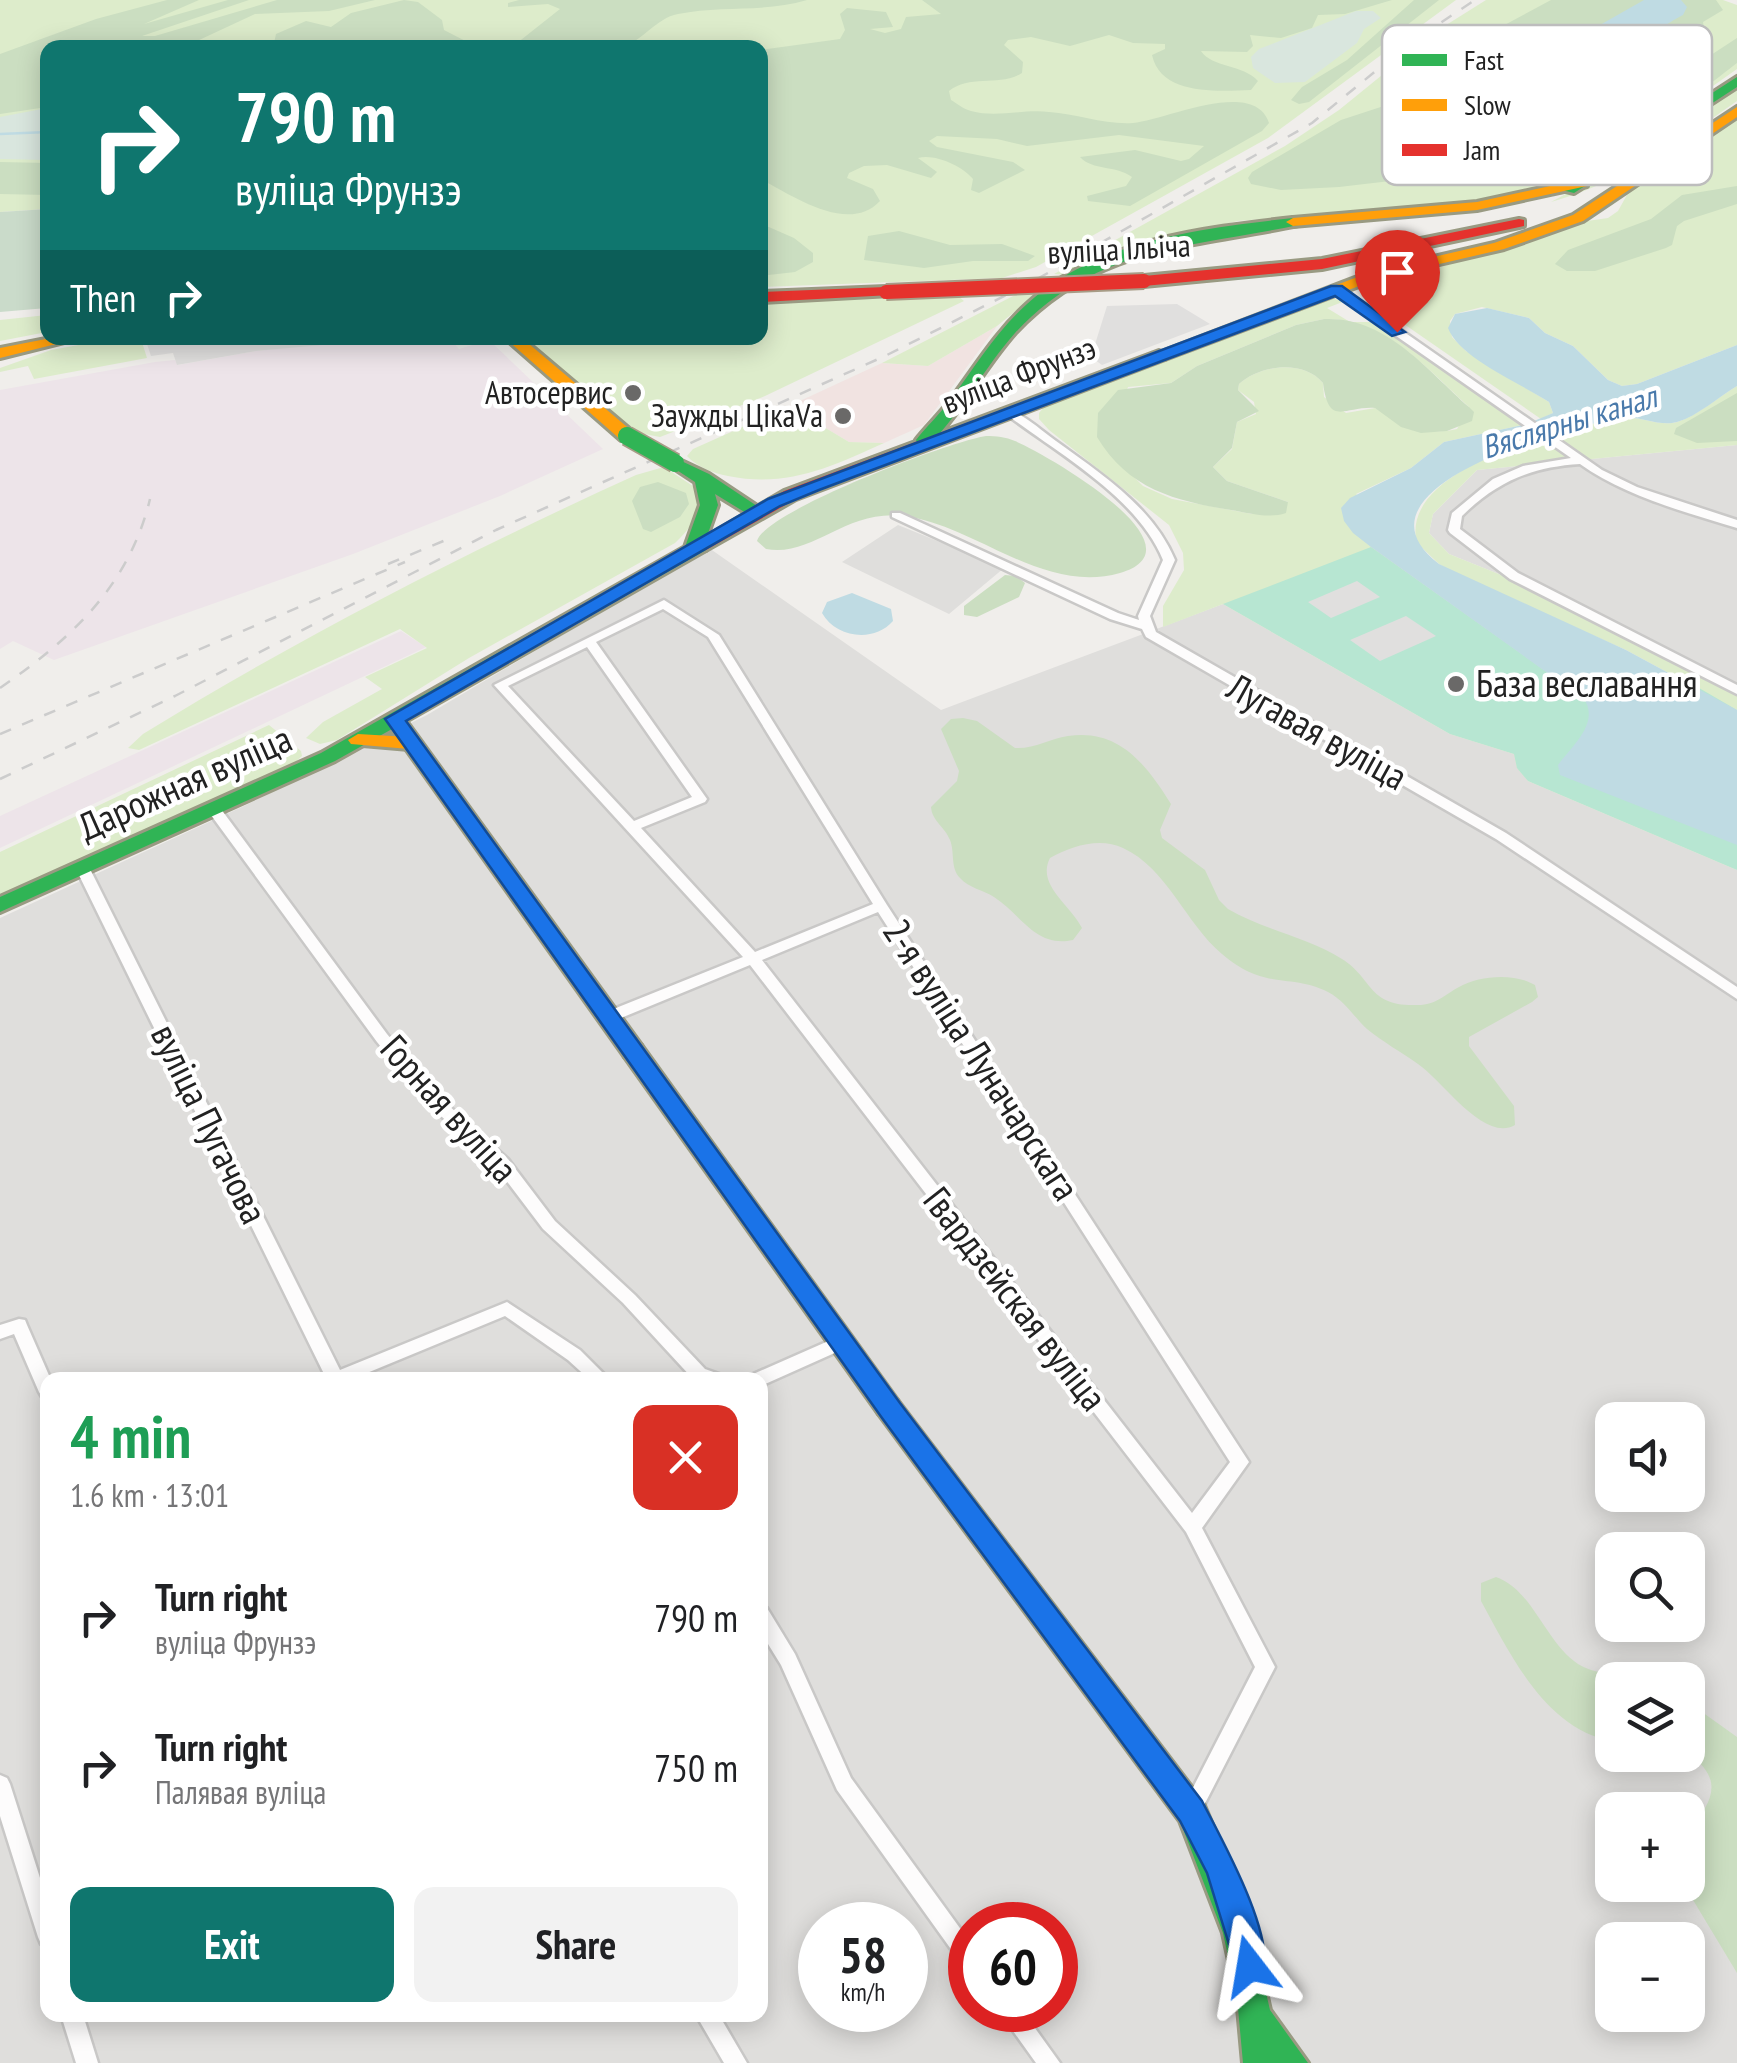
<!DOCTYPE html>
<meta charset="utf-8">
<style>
:root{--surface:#fff;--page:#f2f2f2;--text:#202124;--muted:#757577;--accent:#0f766e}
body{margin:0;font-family:"PT Sans Narrow",sans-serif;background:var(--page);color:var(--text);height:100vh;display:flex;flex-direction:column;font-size:38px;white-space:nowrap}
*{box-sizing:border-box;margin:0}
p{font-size:32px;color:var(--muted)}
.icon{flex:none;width:55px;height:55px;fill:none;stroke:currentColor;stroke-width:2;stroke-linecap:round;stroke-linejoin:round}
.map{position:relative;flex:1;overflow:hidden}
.sheet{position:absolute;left:40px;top:1372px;width:728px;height:650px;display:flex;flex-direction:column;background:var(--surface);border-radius:20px;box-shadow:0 5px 25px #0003}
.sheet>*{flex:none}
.hud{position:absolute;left:40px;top:40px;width:728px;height:305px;border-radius:20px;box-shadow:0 5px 25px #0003;background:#0f766e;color:#fff;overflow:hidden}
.controls{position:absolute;left:1595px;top:1402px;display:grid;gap:20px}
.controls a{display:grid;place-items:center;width:110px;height:110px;border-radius:20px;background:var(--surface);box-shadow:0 5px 25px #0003;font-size:50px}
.speed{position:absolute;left:798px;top:1902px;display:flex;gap:20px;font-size:50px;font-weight:700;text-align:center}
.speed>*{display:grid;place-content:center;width:130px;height:130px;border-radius:50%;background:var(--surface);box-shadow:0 5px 25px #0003;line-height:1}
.speed small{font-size:25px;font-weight:400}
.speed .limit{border:15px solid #d22;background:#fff;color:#111}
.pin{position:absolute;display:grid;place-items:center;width:85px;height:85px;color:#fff;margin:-102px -42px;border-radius:50% 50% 50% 0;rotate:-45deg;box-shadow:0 0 10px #0007}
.pin .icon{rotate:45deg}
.me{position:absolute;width:110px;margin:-55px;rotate:346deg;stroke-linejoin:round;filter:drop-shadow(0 0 8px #0008)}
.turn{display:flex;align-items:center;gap:35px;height:210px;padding:0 30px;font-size:45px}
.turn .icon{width:130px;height:130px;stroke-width:2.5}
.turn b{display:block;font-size:70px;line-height:85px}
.then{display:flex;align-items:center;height:95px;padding:0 30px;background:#0003;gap:20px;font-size:38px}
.round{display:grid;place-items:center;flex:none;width:105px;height:105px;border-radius:20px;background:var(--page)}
.summary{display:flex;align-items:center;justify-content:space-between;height:170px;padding:0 30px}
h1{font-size:60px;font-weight:700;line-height:75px;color:#1e9e55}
.primary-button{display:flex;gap:20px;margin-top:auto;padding:20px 30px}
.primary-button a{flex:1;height:115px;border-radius:20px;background:var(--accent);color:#fff;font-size:40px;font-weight:700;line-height:115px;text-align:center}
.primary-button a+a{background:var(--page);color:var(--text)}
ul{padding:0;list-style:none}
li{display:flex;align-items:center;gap:30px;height:150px;padding:0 30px}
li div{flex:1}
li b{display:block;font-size:38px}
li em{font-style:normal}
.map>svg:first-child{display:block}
.residential{fill:#dfdedc;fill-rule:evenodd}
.commercial{fill:#f1e3e1}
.industrial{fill:#ede4e9}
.grass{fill:#ddeccb;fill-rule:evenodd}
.forest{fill:#cbdec1}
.wetland{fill:#d9e6de}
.cemetery{fill:#cadbca}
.pitch{fill:#b7e6d2}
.parking{fill:#e0dfde}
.water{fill:#bfdbe3}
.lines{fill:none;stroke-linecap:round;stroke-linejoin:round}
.stream{stroke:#bfdbe3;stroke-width:2.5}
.street-casing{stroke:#c9c8c7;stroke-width:5}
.fast-casing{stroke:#999a82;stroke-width:6}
.slow-casing{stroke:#999a82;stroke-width:6}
.jam-casing{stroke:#999a82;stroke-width:6}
.street{fill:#fdfcfc;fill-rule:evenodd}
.fast{fill:#30b455;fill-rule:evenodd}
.slow{fill:#ff9f0a;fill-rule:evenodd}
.jam{fill:#e5322d;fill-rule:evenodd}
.rail{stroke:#ccc;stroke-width:2.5;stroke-dasharray:12 12;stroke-linecap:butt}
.fast-bridge-casing{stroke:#a79c86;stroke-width:21;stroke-linecap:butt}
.jam-bridge-casing{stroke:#a79c86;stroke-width:18;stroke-linecap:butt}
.fast-bridge{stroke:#30b455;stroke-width:18}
.jam-bridge{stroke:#e5322d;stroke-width:14}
.route{fill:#1a73e8;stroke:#114b97;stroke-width:2.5}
.poi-dot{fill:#6a6968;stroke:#fff;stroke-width:4}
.labels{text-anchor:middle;stroke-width:9;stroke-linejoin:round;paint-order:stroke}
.far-street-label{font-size:32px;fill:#222;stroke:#fff}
.far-poi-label{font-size:32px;fill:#222;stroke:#fff;text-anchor:end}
.far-water-label{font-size:32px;font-style:italic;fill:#4a7aab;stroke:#fff}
.poi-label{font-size:38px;fill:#222;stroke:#fff;text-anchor:start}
.street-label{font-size:38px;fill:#222;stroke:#fff}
.key{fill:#fff;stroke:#bdbdbd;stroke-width:2.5}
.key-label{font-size:28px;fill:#222}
</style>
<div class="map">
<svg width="1737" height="2063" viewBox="0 0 1737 2063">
<rect width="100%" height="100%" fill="#f0eeeb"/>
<path class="residential" d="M1737 445V689L1600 615 1449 554 1429 533 1433 514 1477 470Z
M898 525 1004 568 949 614 842 562Z
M709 548 941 710 1223 604 1450 734 1514 754 1528 781 1737 870V2063H0V918L244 806 427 715ZM48 1380H760V2015H48ZM1612 1420H1688V1495H1612ZM1612 1550H1688V1625H1612ZM1612 1680H1688V1755H1612ZM1612 1810H1688V1885H1612ZM820 1925H905V2010H820ZM970 1925H1055V2010H970ZM1612 1940H1688V2015H1612Z"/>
<path class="commercial" d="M997 326 924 425 884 443 849 442 789 406 882 363 928 366Z"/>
<path class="industrial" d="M381 338 453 342 459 349 489 340 603 449 500 496 353 554 54 660 13 641 0 649V390L155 362 175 360 178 365 256 351Z
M401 631 426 647 0 848V816Z"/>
<path class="grass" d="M0 0H1456L1268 138 1036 267 1002 278 760 287V48H48L47 209 0 212Z
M1486 0H1723L1737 5V69L1645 134C1620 141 1603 161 1579 170 1565 175 1552 175 1543 187L1467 202 1238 221 1141 244 1068 275 1054 274 1285 146 1339 110 1435 32Z
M1737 88V101C1678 143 1622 182 1551 202L1652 147Z
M1737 117V345L1637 384 1622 386 1608 380 1573 346 1545 333 1529 318 1482 307 1455 314 1450 321 1452 337 1466 351 1549 402 1553 413 1541 419 1362 295 1369 282 1441 267 1580 222 1608 218 1618 211 1628 193Z
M1034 292V296L997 326 928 366 882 363 1019 293Z
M957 295 964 301 765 396 660 437 634 432 523 338H760V303Z
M1330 298 1345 301 1327 308 1350 322H1377L1527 424 1444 442 1411 468 1356 494 1578 694 1581 786 1737 870 1528 781 1517 768 1514 754 1450 734 1223 604 1163 627V606L1184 570 1183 553 1169 525 1049 430 1039 419V413L1044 407ZM1324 319C1383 317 1429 370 1469 407L1457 429C1424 437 1403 422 1375 408L1346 413 1324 397 1323 383C1303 359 1260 365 1239 384L1238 390 1254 402 1256 414 1237 422 1232 449 1213 467 1227 481 1288 502 1252 514 1172 499 1143 486 1104 447 1128 387 1171 383 1197 366 1296 325Z
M47 315V332L0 341V320Z
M117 338 141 339 147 358 34 379 28 366 0 372V368L51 350Z
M1737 386V445L1477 470 1433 514 1429 533 1449 554 1600 615 1737 689V710L1626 650 1458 575 1439 564 1417 543C1397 468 1569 425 1623 418 1642 416 1659 427 1677 422 1697 416 1718 397 1737 386Z
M789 406 849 442 884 443C831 467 787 488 728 476 713 473 697 467 687 456L693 449Z
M664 467 699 490C701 514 692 527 675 543L469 658 337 740 320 744 306 738 323 722 382 689 365 677 427 648 400 629 139 750 128 748 143 734C302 636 467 552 636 475Z
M269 725 301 751 302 756 290 767 0 897V852Z"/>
<path class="forest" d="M167 0H199L144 24 228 0H249L142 36H155L277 0H375L329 11 255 14 197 41 193 47 48 48 47 107 0 114V54L96 19Z
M404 0 418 2 442 20 444 30 477 47H249L274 43 276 34 306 21 331 27 351 13Z
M519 0H807C764 13 722 5 678 14 656 18 642 42 620 48 597 54 539 48 512 47L560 9 548 4 508 7V3Z
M922 0H1392L1345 14 1318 15 1312 28 1281 38 1250 35 1253 46 1247 52 1201 51C1212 68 1243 64 1258 81L1251 90C1218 91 1161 96 1152 55L1165 49V44L1133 43 1109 35 1070 46 1031 37 1008 40 1004 45 1023 62 1022 73C1000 87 970 74 949 91L951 100C958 104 963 109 971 111 996 118 1024 109 1049 112 1077 114 1106 125 1133 123 1164 121 1254 77 1269 123L1262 131 1130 206 1088 201 1087 196 1126 186 1132 177C1116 165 1093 171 1080 157L1135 150 1181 161 1189 159 1204 146 1119 135 1027 146 997 139 937 136 929 141 937 147 1013 162 1025 170 979 193 971 190 973 179C963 166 934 153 918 158L937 172 931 178 887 165 864 166 849 173 847 178 873 189 880 201C848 235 792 195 760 179V50L840 39 845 30 840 14 847 8 886 12 893 27 870 29 885 33 901 29 906 17 941 14Z
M1414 0H1439L1309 102 1299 104 1291 100 1302 87 1347 60Z
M1551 0H1716L1723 10 1703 22 1706 41 1683 60 1650 74 1609 75 1605 82 1621 87 1625 94 1605 110 1548 138 1502 149 1494 163 1476 171 1339 187 1281 190 1251 184 1248 178 1252 172 1341 120 1454 83 1464 73 1455 55 1458 50Z
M1737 38V63C1710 83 1626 156 1595 134L1599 128Z
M0 162 47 163V195L0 194Z
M1737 186V204L1684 221 1677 226 1672 245 1666 248 1595 271H1567L1555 264 1568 250 1651 219 1682 195Z
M760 223 794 238 813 253V262L795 272 760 276Z
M899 231 950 245 1002 244 1035 256 1028 261H973L924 268 864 260 868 236Z
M1324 319C1386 316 1427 370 1469 407L1474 412 1472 421 1447 431 1421 433 1401 427 1375 408C1344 406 1329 428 1323 383 1303 359 1260 365 1239 384L1238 390 1259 411 1237 422 1232 448 1213 467 1227 481 1288 502 1286 513C1268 519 1249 513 1231 510 1175 501 1128 489 1097 437L1098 413 1118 390 1171 383 1197 366 1296 325Z
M1737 393V441L1697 443 1674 434 1676 428Z
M986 436C996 436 1006 437 1015 441 1044 453 1209 547 1120 573 1045 594 981 530 911 517 847 505 815 558 766 549L757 541C765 511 951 441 986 436Z
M658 482 686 493 689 504 680 517 651 532 643 529 632 501 640 487Z
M1005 575 1016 576 1025 583 1019 597 977 617 964 615V606Z
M963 718 977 721 1015 748C1035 749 1049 739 1068 736 1120 728 1147 766 1171 804L1160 830 1162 838 1205 870 1219 900 1228 909C1264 930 1307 937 1342 959 1374 979 1367 1007 1418 1005 1436 1005 1444 995 1459 987 1480 975 1515 973 1535 985L1538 997 1532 1002 1469 1037V1046L1514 1106 1515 1125C1484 1143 1443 1081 1418 1064 1401 1052 1383 1042 1367 1029 1354 1017 1345 1001 1328 992 1290 973 1265 991 1222 954 1186 924 1167 868 1123 848 1100 837 1071 846 1050 858 1036 885 1071 905 1082 928L1073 940C1035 948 1022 915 994 897 983 890 969 888 960 878 950 868 955 852 950 840 945 827 932 821 931 807L957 781 959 771 941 729 951 719Z
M1496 1577C1533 1590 1545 1642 1578 1664 1602 1679 1629 1670 1655 1680H1612V1741C1546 1729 1511 1656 1481 1601V1583Z
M1688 1702 1737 1737V1973L1684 1885H1688V1831C1713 1801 1725 1780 1688 1753Z"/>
<path class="wetland" d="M1356 11H1373L1381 18 1364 29 1357 43 1305 82 1275 83 1253 68 1251 57 1259 49Z
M47 108V160L0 159V117Z"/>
<path class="cemetery" d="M47 209V308L0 312V212Z"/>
<path class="pitch" d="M1371 547 1578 694 1675 674 1737 710V870L1528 781 1517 768 1514 754 1450 734 1223 604Z"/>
<path class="parking" d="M1177 304 1210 324 1102 365 1091 357 1107 306Z
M145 338H399L256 351 177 365 173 353 151 356Z
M1357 581 1380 597 1331 618 1308 602Z
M1406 616 1436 636 1380 661 1350 640Z"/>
<path class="water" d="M1644 0H1681L1687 7 1683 15C1651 31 1616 68 1579 47L1577 38Z
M1487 308 1529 318 1545 333 1573 346 1608 380 1622 386 1637 384 1737 345V386C1718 397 1698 416 1677 422 1659 427 1642 416 1623 418 1574 424 1338 487 1439 564L1626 650 1737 710V845L1560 775 1558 765C1572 746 1600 723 1584 699L1371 547 1353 533 1344 521 1341 508 1350 498 1411 468 1444 442 1527 424 1553 413 1549 402C1522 384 1459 358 1448 328L1455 314Z
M852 593 891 609 893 621C874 643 836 638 822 613L827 602Z"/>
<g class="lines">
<path class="stream" d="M0 134 48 132"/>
<defs>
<path id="street" d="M1333 288H1341L1602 470 1637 487 1737 520V528C1684 512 1625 496 1580 464 1531 467 1496 482 1462 516L1460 529 1518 573 1737 685V694L1510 579 1450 533 1448 530 1452 513 1493 479 1523 466 1571 458 1333 292Z
M1011 410C1027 417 1041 430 1056 441 1100 473 1153 507 1175 560L1150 616 1156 632 1506 833 1737 987V999L1496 839 1146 637 1142 629 1110 619 892 517V513H900L1118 613 1139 620 1138 616 1163 560C1138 498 1059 454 1007 415L1005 413Z
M664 600 719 635 887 905 1249 1462 1202 1528 1275 1667 1199 1815 1192 1818 1185 1815 1182 1809 1255 1667 1186 1532 750 965 616 1020 611 1021 604 1016 606 1012 743 957 494 685ZM663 609 708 637 873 904 755 952 641 828 705 802 707 799 596 642ZM587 647 692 797 634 821 508 686ZM878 912 1230 1462 1192 1513 762 960Z
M213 804 218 805 387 1034 437 1095 508 1159 555 1221 635 1295 705 1369 722 1375 725 1380 693 1379 623 1303 543 1229 496 1167 427 1103 377 1042 208 811 206 808Z
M82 863 89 867 340 1370 507 1302 580 1350 610 1380H590L568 1360 505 1316 350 1380H327L75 867Z
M19 1319 25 1320 27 1325 51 1380H48V1399L42 1397 39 1392 14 1334 0 1339V1325Z
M842 1335 848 1337 850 1342 848 1347 763 1385 760 1386V1380H748L751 1375Z
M760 1606 767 1608 795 1654 851 1778 970 1942V1969L963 1966 837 1790 781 1665 760 1631Z
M0 1775 7 1778 10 1784 48 1903V1947L41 1944 38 1937 0 1816Z
M998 2010H1022L1060 2063H1036Z
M61 2015H83L98 2063H76Z
M696 2015H719L747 2063H724Z"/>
<path id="fast" d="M1737 77V87L1574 193 1562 190Z
M1293 218 1298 219V225C1190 248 1097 245 1015 333 984 368 963 410 930 444H918L916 440C927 426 940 414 951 399 975 367 996 332 1027 304 1096 240 1204 228 1293 218Z
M675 458 709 474 766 512 757 517 751 516 715 494 718 505 705 542 709 546 706 550 406 721 641 1045 644 1051 641 1057H625L392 729 335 761 0 912V897L321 753 685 547 700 505 695 482 666 463Z
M888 1397 897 1400 1202 1801 1245 1902 1270 2010 1308 2063H1243L1237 1997 1223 1933 1180 1821 879 1414 875 1407 879 1400Z"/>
<path id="slow" d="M1737 107V117L1583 221 1504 249 1383 277 1165 359 1151 356 1373 271 1494 243 1573 215Z
M1582 179 1587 180V186L1477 210 1293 226 1286 222 1293 218 1477 202Z
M51 338H80L0 358V348Z
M505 338H522L633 432V440H621Z
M358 734 409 737 419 743 409 749 351 744 348 740Z"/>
<path id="jam" d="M1519 219 1524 220V226L1322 269 1144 286 1136 281 1144 276 1322 259Z
M886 287 894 292 891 295 760 302V292Z
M1159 351 1165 353V359L796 499 706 550 700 551 691 546 784 491Z
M633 1043 641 1045 897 1400 901 1407 897 1414 888 1417 879 1414 625 1057 622 1051Z"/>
</defs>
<use href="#street" class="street-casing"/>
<use href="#fast" class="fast-casing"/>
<use href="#slow" class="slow-casing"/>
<use href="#jam" class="jam-casing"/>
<use href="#street" class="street"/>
<use href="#fast" class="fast"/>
<use href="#slow" class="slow"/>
<use href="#jam" class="jam"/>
<path class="rail" d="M388 564 453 537
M0 688C71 639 129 586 150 499
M0 734 405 562
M0 779 175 696 496 530 885 356 1032 282 1312 123 1410 43 1475 0"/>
<defs>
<path id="fast-bridge" d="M627 436 675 463"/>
<path id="jam-bridge" d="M886 292 1144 281"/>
</defs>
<use href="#fast-bridge" class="fast-bridge-casing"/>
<use href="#jam-bridge" class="jam-bridge-casing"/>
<use href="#fast-bridge" class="fast-bridge"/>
<use href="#jam-bridge" class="jam-bridge"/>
</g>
<path class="route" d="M1331 286H1342L1405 332 1392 336 1335 296 819 490 780 506 406 721 900 1403 1202 1801C1221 1838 1278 1939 1262 1977L1250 1982 1239 1977 1207 1873 1180 1821 882 1418 385 719 768 499Z"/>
<g class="poi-dot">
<circle cx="633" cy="393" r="10"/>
<circle cx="843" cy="416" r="10"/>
<circle cx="1456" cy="684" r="10"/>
</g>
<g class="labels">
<g class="far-street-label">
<text transform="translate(1119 249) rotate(-3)" y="11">вуліца Ільіча</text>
<text transform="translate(1019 375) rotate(-21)" y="11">вуліца Фрунзэ</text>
</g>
<g class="far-poi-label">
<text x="613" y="404">Автосервис</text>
<text x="823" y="427">Заужды ЦікаVа</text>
</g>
<g class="far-water-label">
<text transform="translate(1569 422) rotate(-17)" y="11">Вяслярны канал</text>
</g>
<g class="poi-label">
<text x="1476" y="697">База веславання</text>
</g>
<g class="street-label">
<text transform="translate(1317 732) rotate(29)" y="13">Лугавая вуліца</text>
<text transform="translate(185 783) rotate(-24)" y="13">Дарожная вуліца</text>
<text transform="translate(981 1060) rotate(57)" y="13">2-я вуліца Луначарскага</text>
<text transform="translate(449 1109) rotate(48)" y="13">Горная вуліца</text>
<text transform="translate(209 1124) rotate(64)" y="13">вуліца Пугачова</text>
<text transform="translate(1015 1299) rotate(52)" y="13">Гвардзейская вуліца</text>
</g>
</g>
<rect x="1382" y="25" width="330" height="160" rx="15" class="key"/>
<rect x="1402" y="54" width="45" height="12" fill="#30b455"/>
<rect x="1402" y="99" width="45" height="12" fill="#ff9f0a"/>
<rect x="1402" y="144" width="45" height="12" fill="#e5322d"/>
<g class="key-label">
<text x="1464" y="70">Fast</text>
<text x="1464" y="115">Slow</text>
<text x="1464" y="160">Jam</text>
</g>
</svg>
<div class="controls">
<a><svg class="icon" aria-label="sound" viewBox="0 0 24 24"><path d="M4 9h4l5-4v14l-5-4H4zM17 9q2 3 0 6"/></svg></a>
<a><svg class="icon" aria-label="search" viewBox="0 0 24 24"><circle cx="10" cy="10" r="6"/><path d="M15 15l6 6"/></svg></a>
<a><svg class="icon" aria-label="layers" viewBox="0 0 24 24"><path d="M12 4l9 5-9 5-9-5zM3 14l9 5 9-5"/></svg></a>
<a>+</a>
<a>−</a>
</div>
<div class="speed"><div>58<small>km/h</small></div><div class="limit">60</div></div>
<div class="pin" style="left:1397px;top:332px;background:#d93025"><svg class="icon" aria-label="arrive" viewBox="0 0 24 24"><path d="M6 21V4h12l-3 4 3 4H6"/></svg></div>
<svg class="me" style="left:1250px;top:1966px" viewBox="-20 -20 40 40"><path d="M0-17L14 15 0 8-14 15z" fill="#1a73e8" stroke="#fff" stroke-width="4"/></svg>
<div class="hud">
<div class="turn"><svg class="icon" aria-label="right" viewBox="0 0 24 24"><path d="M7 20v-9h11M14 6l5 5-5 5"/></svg><div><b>790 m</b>вуліца Фрунзэ</div></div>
<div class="then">Then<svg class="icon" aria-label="right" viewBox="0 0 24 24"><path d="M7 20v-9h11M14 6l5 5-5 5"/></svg></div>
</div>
<section class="sheet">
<div class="summary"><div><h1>4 min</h1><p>1.6 km · 13:01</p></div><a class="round" style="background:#d93025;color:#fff"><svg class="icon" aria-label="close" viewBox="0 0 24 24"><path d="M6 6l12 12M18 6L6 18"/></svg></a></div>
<ul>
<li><svg class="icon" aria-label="right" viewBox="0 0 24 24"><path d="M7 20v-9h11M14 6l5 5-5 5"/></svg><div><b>Turn right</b><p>вуліца Фрунзэ</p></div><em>790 m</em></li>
<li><svg class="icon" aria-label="right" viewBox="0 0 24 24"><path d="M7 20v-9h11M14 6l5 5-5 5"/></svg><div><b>Turn right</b><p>Палявая вуліца</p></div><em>750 m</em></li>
</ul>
<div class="primary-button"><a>Exit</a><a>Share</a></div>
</section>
</div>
